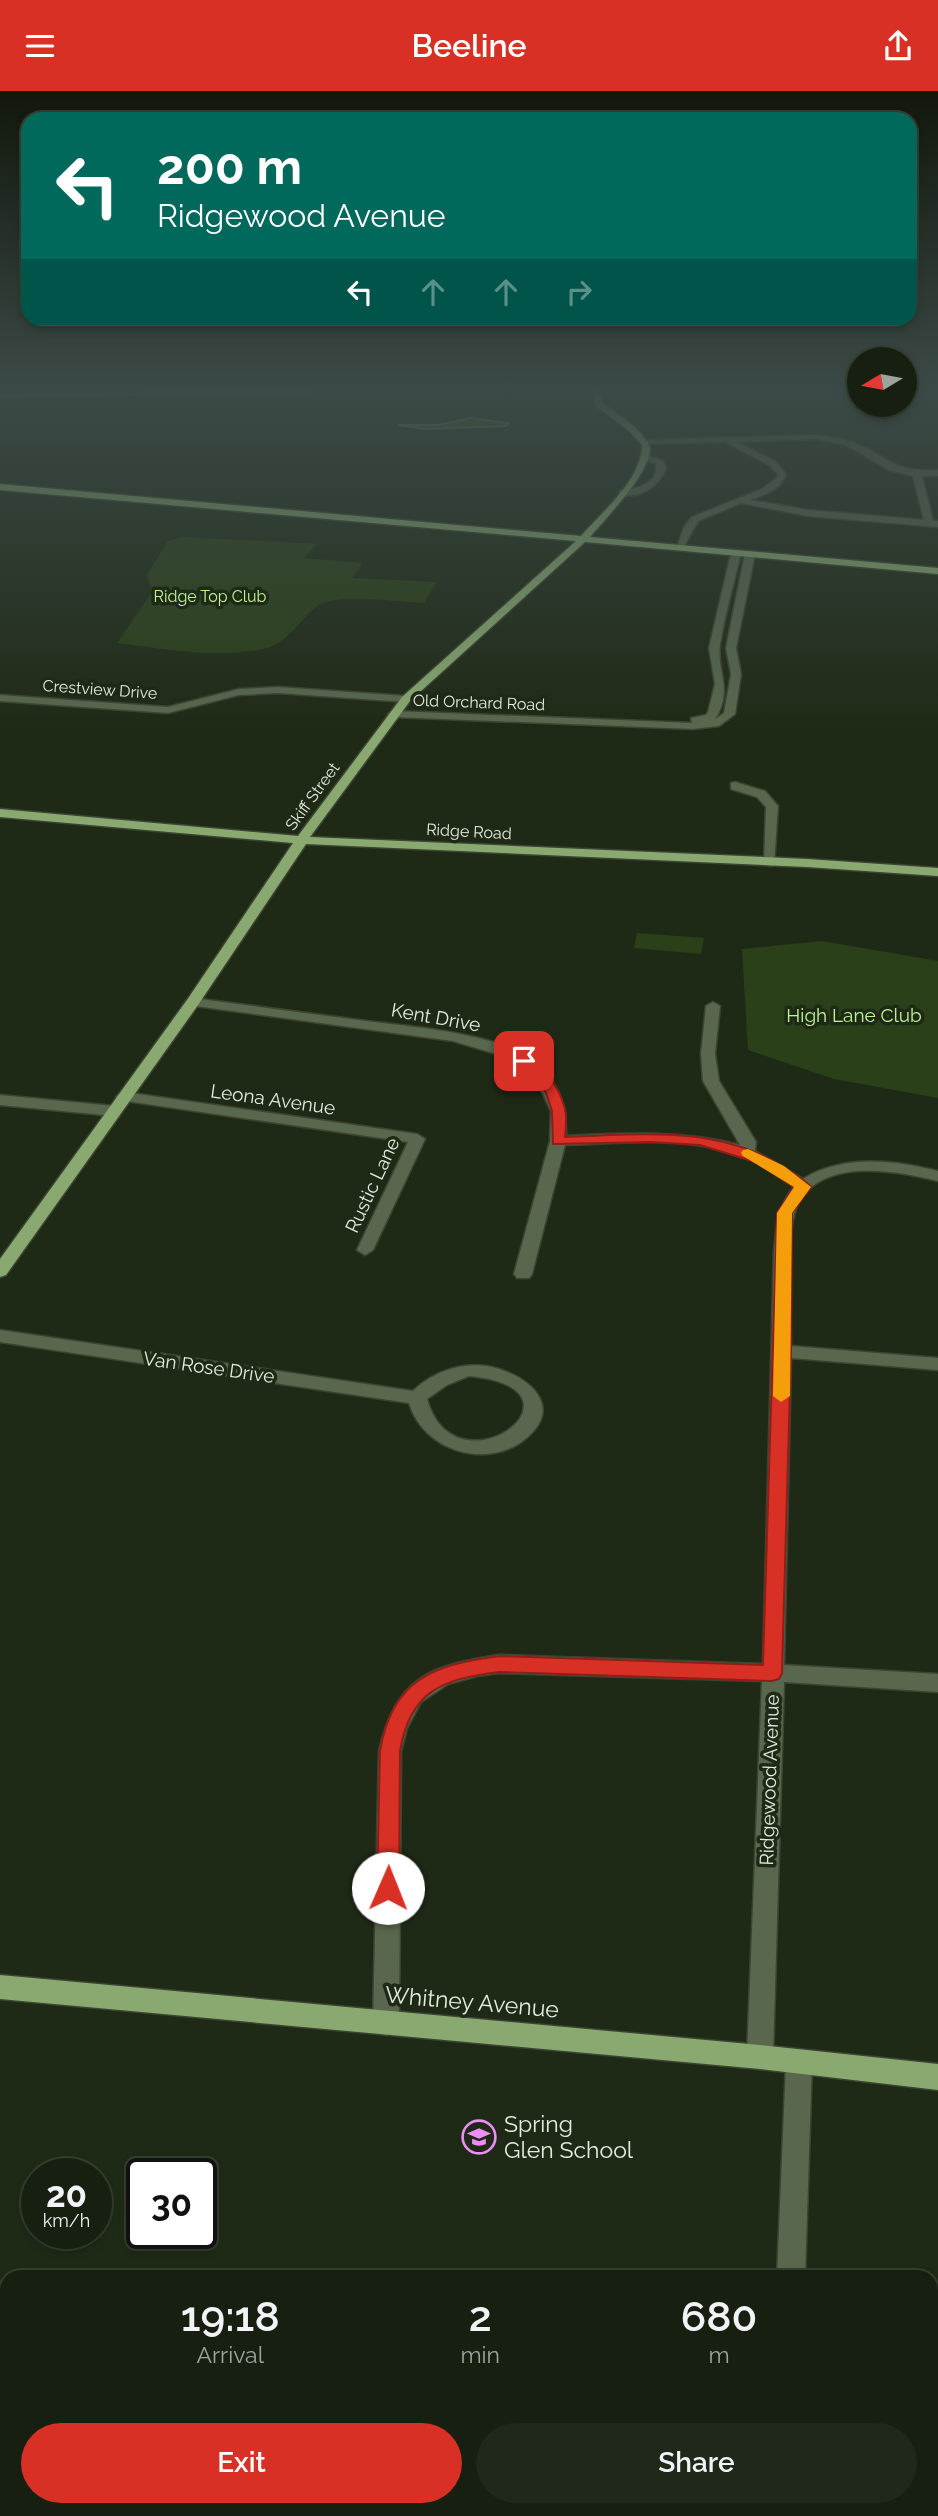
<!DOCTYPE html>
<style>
:root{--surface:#172010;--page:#202819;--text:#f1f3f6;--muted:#9ea39f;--line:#363e30;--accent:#d93025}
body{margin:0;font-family:Raleway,sans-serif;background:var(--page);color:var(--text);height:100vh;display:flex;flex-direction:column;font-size:26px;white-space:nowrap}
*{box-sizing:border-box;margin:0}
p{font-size:23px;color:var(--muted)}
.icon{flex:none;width:38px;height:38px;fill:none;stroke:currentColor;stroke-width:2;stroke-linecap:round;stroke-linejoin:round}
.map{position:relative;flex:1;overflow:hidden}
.drawer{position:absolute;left:0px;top:2179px;width:938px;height:247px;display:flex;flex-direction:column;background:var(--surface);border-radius:21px 21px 0 0;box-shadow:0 4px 10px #0003,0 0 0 2px var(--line)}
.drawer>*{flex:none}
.hud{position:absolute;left:21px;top:21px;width:896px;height:214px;border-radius:21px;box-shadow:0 4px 10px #0003,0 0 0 2px var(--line);background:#00695c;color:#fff;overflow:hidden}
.needle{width:46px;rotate:260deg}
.tools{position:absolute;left:847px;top:256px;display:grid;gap:14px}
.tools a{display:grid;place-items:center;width:70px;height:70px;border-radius:50%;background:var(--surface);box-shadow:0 4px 10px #0003,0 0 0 2px var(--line);font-size:35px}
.speed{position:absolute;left:21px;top:2067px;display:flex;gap:14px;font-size:35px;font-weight:700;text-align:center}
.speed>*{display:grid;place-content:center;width:91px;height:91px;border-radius:50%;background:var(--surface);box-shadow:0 4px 10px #0003,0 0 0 2px var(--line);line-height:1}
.speed small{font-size:18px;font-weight:400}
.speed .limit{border:4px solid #111;border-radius:10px;background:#fff;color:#111}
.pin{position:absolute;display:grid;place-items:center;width:60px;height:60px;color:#fff;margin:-30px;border-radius:14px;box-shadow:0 4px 10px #0006}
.me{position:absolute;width:77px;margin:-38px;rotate:1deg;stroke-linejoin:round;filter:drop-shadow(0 0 5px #0008)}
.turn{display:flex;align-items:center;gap:24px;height:147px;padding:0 21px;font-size:32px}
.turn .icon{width:91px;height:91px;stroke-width:2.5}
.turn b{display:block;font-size:49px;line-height:60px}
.lanes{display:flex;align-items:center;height:66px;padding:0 21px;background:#0003;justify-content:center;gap:35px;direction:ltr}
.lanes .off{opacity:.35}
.eta{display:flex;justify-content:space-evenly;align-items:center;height:119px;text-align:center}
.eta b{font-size:42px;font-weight:600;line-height:49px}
.action{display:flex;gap:14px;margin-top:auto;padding:14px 21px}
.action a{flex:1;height:80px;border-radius:42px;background:var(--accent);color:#fff;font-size:28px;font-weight:600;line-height:80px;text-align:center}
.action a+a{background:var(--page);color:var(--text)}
header{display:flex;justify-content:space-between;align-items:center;height:91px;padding:0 21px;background:var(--accent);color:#fff;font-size:32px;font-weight:600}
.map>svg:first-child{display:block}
.green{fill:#2a4018}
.water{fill:#416321;stroke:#728c5a;stroke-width:2}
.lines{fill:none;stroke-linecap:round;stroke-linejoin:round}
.minor-casing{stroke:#3b4532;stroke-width:3}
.major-casing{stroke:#3b4532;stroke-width:3}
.minor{fill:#58674d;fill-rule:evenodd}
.major{fill:#89a971;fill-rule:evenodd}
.route{fill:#d93025;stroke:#8d1f18;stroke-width:2}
.slow{fill:#f59e0b}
.labels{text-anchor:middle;stroke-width:7;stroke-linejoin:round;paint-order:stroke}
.far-park-label{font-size:16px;fill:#bdf295;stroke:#1f2a16}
.far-street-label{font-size:16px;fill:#e4ebdf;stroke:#1f2a16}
.park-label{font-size:19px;fill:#bdf295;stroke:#1f2a16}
.street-label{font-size:19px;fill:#e4ebdf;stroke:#1f2a16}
.near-street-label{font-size:23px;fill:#e4ebdf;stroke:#1f2a16}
.near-poi-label{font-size:23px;fill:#e4ebdf;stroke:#1f2a16;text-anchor:start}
</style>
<header><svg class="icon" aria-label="menu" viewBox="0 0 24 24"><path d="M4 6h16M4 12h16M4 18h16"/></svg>Beeline<svg class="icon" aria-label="share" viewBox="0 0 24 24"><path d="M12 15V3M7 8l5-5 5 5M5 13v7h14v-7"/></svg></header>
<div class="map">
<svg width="938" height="2425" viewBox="0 0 938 2425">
<rect width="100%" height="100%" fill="#1f2a16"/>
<path class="green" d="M181 446 317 453 304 467 363 472 352 487 437 491 424 512C402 511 332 502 317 515 298 530 289 552 263 558 215 568 165 558 117 552L152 501 147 484 168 450Z
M637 842 704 847 701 863 634 857Z
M822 850 938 870V1007L834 988 748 959 742 858Z
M99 2419 359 2418 369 2425H98Z"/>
<path class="water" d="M470 327 508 332 506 335 426 338 398 334H438Z"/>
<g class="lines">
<defs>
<path id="minor" d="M816 344C827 346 839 346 849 350 888 363 889 382 938 379V385H922L933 430H938V436L808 425 741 412 698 430 682 459H676L684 436 692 426 762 398 777 387 778 383 769 374 725 351 644 353 641 349ZM816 348 846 354 889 379 913 385 924 429 808 419 750 409C764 404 782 398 786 383L775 370 737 351Z
M643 363 663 370 666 377C658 397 641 407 619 404V400C635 398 659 394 656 373L643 367Z
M736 459 741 462C734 492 725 523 720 553 716 580 734 599 715 628L724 622 731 583 726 557 745 463 750 460 755 463 736 557 741 583 735 623 719 635 693 638 394 626 388 623 394 620 692 632 691 627 706 624 708 621 715 593 709 557 731 462Z
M278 596 406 605 411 608 406 611 278 602 239 604 168 622 0 610V604L168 616 239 598Z
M735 691 765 700 778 715 774 774 770 775 764 771 766 716 757 706 731 698V692Z
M193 907C253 915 313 923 374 931 415 936 495 943 529 967 557 986 567 1013 566 1045 626 1042 682 1039 740 1054L703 990 701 963 706 915 713 911 720 915 715 963 719 990 756 1051 755 1060 803 1088C843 1063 894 1069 938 1080V1090C897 1080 825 1066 799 1111 784 1136 791 1223 791 1255L938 1267V1279L791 1267 784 1574 938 1583V1601L784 1591 773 1966 769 1975 760 1978 751 1975 747 1966 762 1590 499 1582 477 1585 448 1593 421 1611 407 1637 401 1660 399 1932 395 1941 386 1944 377 1941 373 1932 379 1660C397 1586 428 1575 499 1564L763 1573 774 1162C776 1137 777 1116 794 1096 781 1087 767 1077 753 1070 694 1043 627 1052 565 1054L532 1183 529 1187H517L514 1183 550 1050 551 1020 537 990 519 973 506 966 453 950 188 914V908Z
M124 1001 417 1043 425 1048 373 1159 365 1164 357 1159 408 1051 119 1009 116 1006 119 1003Z
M0 1004 114 1015 122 1020 114 1025 0 1014Z
M0 1239 413 1300C434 1280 464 1270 492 1276 529 1285 566 1316 524 1349 485 1379 423 1359 409 1312L0 1251ZM469 1285C602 1298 455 1408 427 1308L447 1294Z
M799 1959 808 1962 812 1971 805 2186H777L786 1971 790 1962Z
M776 2418H806L805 2425H775Z"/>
<path id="major" d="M334 296H708L704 298 601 300 603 312C618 324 638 335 648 352 661 372 603 430 590 446L938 477V483L585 451 410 610 310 746 807 768 938 777V785L807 776 306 753 198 914 6 1184 0 1186V1168L187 909 293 752 0 726V718L298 745 402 606 576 450 0 399V393L581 445C602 421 642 388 642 354L629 340 596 315 594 300 436 298 0 307V303Z
M0 1884 760 1954 938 1973V1999L760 1978 0 1908Z"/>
</defs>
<use href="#minor" class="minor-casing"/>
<use href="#major" class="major-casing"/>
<use href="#minor" class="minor"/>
<use href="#major" class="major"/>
</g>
<linearGradient id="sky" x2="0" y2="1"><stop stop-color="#11170c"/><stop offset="0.47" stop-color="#3c4a47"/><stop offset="1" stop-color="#3c4a47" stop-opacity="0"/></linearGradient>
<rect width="938" height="635" fill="url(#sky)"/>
<path class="route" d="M524 966C544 973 560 998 565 1018 567 1026 566 1037 565 1046 640 1043 720 1034 785 1077 794 1083 804 1088 811 1096L792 1122 791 1260 782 1582 779 1588 772 1590 499 1581C442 1588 410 1600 400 1660L399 1797 395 1804 388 1807 380 1804 377 1797 380 1660C392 1589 432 1574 499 1565L763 1574 777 1122 794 1096 755 1071 700 1054 651 1051 553 1053 552 1020 546 1002 539 991 517 970Z"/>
<path class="slow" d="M748 1058 784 1075 811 1096 792 1122 790 1305 781 1311 773 1305 777 1122 794 1096 743 1065 741 1062 743 1059Z"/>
<defs>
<symbol id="school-ring" viewBox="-11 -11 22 22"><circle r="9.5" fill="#1f2a16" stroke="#ee8cf8" stroke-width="1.5"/><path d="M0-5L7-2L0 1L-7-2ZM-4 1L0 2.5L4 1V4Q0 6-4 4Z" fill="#ee8cf8"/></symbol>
</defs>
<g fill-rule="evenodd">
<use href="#school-ring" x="460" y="2027" width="38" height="38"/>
</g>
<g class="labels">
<g class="far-park-label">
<text x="210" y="511">Ridge Top Club</text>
</g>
<g class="far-street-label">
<text transform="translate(100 598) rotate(4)" y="6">Crestview Drive</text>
<text transform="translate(479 611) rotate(2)" y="6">Old Orchard Road</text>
<text transform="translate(312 705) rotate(-54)" y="6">Skiff Street</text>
<text transform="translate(469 740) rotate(3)" y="6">Ridge Road</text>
</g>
<g class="park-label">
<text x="854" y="931">High Lane Club</text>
</g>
<g class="street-label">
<text transform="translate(436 926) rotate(10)" y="7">Kent Drive</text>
<text transform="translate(273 1008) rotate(8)" y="7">Leona Avenue</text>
<text transform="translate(372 1094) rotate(-65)" y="7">Rustic Lane</text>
<text transform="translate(209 1276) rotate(8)" y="7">Van Rose Drive</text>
<text transform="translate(769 1689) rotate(-88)" y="7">Ridgewood Avenue</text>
</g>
<g class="near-street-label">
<text transform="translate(472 1911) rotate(5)" y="8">Whitney Avenue</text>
</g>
<g class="near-poi-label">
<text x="504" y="2041">Spring<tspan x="504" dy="26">Glen School</tspan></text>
</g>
</g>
</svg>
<div class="tools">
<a><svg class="needle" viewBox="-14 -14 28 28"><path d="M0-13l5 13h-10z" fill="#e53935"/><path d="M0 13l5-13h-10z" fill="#9ea39f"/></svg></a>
</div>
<div class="speed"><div>20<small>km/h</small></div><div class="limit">30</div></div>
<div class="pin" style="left:524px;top:970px;background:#d93025"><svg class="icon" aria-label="arrive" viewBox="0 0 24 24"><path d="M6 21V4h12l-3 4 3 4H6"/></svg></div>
<svg class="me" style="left:388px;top:1797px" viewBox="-20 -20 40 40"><circle r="19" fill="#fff"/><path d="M0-13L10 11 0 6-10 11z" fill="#d93025"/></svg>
<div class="hud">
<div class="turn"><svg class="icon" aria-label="left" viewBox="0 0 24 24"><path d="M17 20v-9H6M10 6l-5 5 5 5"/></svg><div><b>200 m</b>Ridgewood Avenue</div></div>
<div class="lanes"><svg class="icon" aria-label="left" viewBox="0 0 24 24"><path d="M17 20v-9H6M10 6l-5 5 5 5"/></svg><svg class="icon off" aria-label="ahead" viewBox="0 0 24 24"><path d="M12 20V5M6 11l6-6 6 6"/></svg><svg class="icon off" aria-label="ahead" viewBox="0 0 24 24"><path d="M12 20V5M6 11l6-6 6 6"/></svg><svg class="icon off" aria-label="right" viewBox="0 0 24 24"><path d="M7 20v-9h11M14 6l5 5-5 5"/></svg></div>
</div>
<section class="drawer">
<div class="eta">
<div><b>19:18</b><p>Arrival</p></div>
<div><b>2</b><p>min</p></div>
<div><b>680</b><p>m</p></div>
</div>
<div class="action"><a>Exit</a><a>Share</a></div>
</section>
</div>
